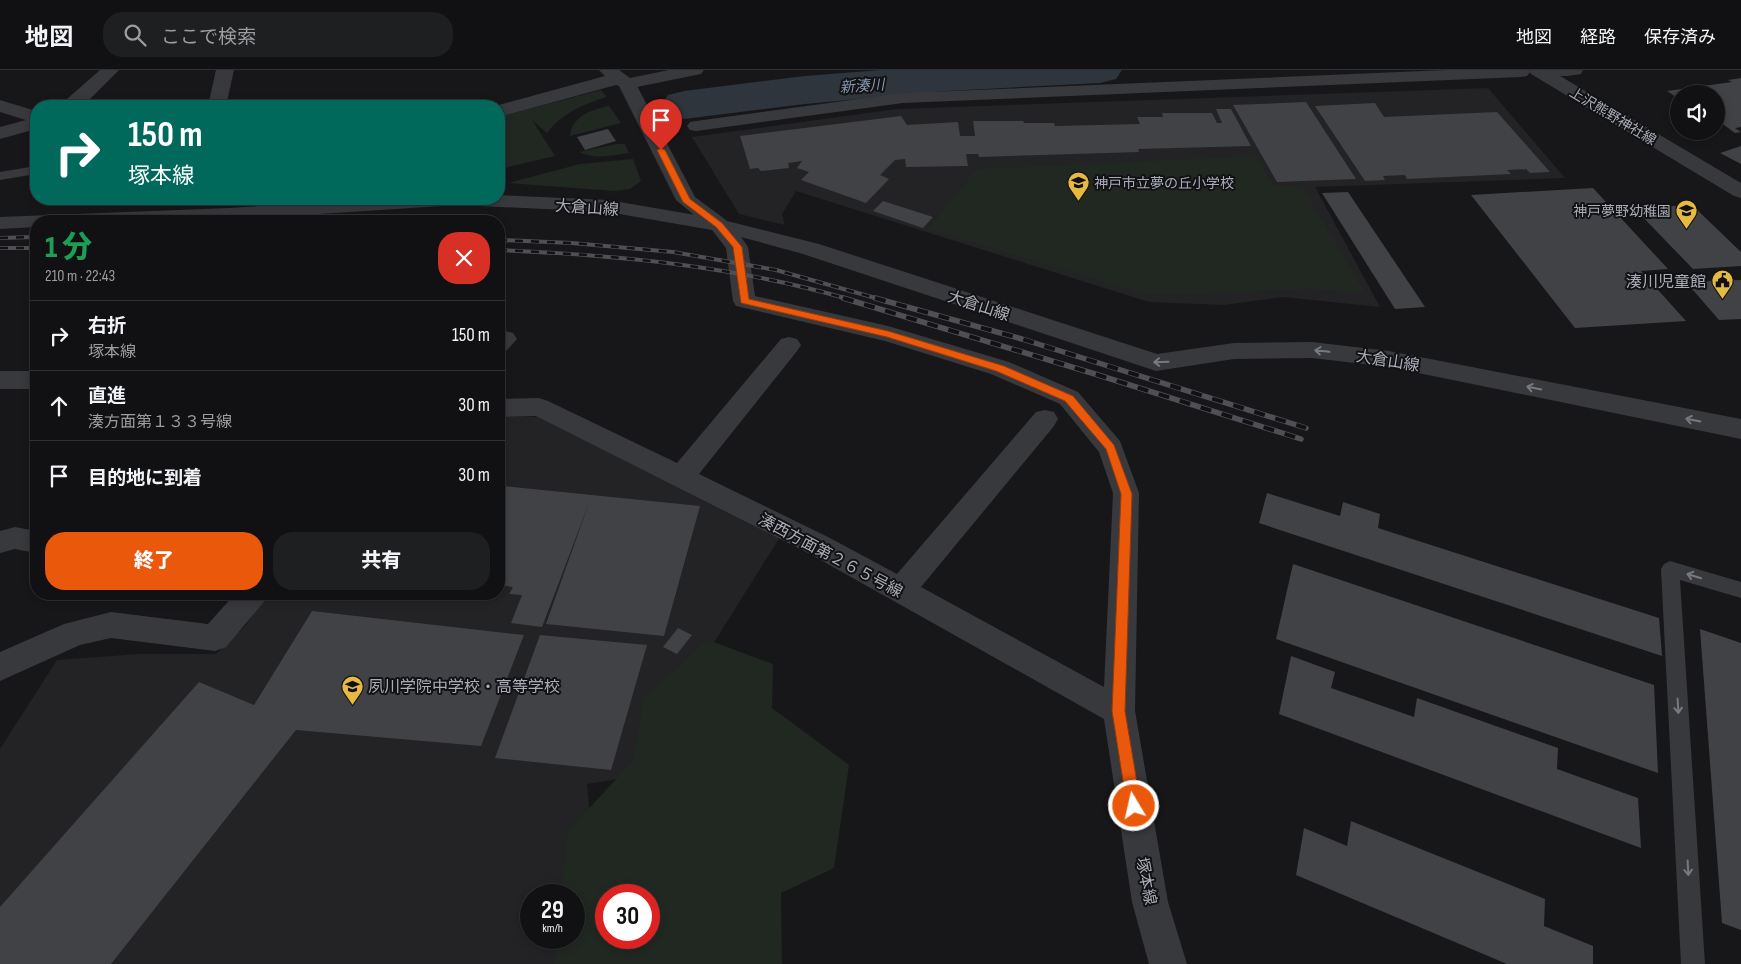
<!DOCTYPE html>
<html lang="ja">
<meta charset="utf-8">
<style>
:root{--surface:#111113;--page:#1e1f21;--text:#f1f3f6;--muted:#9c9da0;--line:#303133;--accent:#ea580c}
body{margin:0;font-family:"Sofia Sans Condensed","Noto Sans JP",sans-serif;background:var(--page);color:var(--text);height:100vh;display:flex;flex-direction:column;font-size:19px;white-space:nowrap}
*{box-sizing:border-box;margin:0}
p{font-size:16px;color:var(--muted)}
.icon{flex:none;width:28px;height:28px;fill:none;stroke:currentColor;stroke-width:2;stroke-linecap:round;stroke-linejoin:round}
.map{position:relative;flex:1;overflow:hidden}
.details{position:absolute;left:30px;top:145px;width:475px;height:385px;display:flex;flex-direction:column;background:var(--surface);border-radius:20px;box-shadow:0 2px 8px #0003,0 0 0 1px var(--line)}
.details>*{flex:none}
.top-card{position:absolute;left:30px;top:30px;width:475px;height:105px;border-radius:20px;box-shadow:0 2px 8px #0003,0 0 0 1px var(--line);background:#00695c;color:#fff;overflow:hidden}
.fabs{position:absolute;left:1670px;top:15px;display:grid;gap:10px}
.fabs a{display:grid;place-items:center;width:55px;height:55px;border-radius:50%;background:var(--surface);box-shadow:0 2px 8px #0003,0 0 0 1px var(--line);font-size:25px}
.speed{position:absolute;left:520px;top:814px;display:flex;gap:10px;font-size:25px;font-weight:700;text-align:center}
.speed>*{display:grid;place-content:center;width:65px;height:65px;border-radius:50%;background:var(--surface);box-shadow:0 2px 8px #0003,0 0 0 1px var(--line);line-height:1}
.speed small{font-size:12px;font-weight:400}
.speed .limit{border:8px solid #d22;background:#fff;color:#111}
.pin{position:absolute;display:grid;place-items:center;width:42px;height:42px;color:#fff;margin:-51px -21px;border-radius:50% 50% 50% 0;rotate:-45deg;box-shadow:0 0 5px #0007}
.pin .icon{rotate:45deg}
.me{position:absolute;width:55px;margin:-28px;rotate:351deg;stroke-linejoin:round;filter:drop-shadow(0 0 4px #0008)}
.turn{display:flex;align-items:center;gap:18px;height:105px;padding:0 15px;font-size:22px}
.turn .icon{width:65px;height:65px;stroke-width:2.5}
.turn b{display:block;font-size:35px;line-height:42px}
.round{display:grid;place-items:center;flex:none;width:52px;height:52px;border-radius:20px;background:var(--page)}
.summary{display:flex;align-items:center;justify-content:space-between;height:85px;padding:0 15px}
h1{font-size:30px;font-weight:800;line-height:38px;color:#1e9e55}
.action{display:flex;gap:10px;margin-top:auto;padding:10px 15px}
.action a{flex:1;height:58px;border-radius:20px;background:var(--accent);color:#fff;font-size:20px;font-weight:800;line-height:58px;text-align:center}
.action a+a{background:var(--page);color:var(--text)}
ul{padding:0;list-style:none}
li{display:flex;align-items:center;gap:15px;height:70px;padding:0 15px;border-top:1px solid var(--line)}
li div{flex:1}
li b{display:block;font-size:19px}
li em{font-style:normal}
header{display:flex;align-items:center;gap:30px;box-sizing:border-box;height:70px;padding:0 25px;background:var(--surface);border-bottom:1px solid var(--line)}
header strong{font-size:24px}
nav{display:flex;gap:28px;margin-inline-start:auto;font-size:18px}
.search{width:350px;height:45px;background:var(--page);display:flex;align-items:center;gap:12px;box-sizing:border-box;padding:0 18px;border-radius:20px;color:var(--muted);font-size:19px}
.map>svg:first-child{display:block}
.built{fill:#232326;fill-rule:evenodd}
.green{fill:#212822;fill-rule:evenodd}
.lines{fill:none;stroke-linecap:round;stroke-linejoin:round}
.river{fill:#2e353c;fill-rule:evenodd}
.building{fill:#414246}
.service{fill:#38393d;fill-rule:evenodd}
.pedestrian{fill:#38393d;fill-rule:evenodd}
.minor{fill:#38393d;fill-rule:evenodd}
.tertiary{fill:#38393d;fill-rule:evenodd}
.rail-far1-casing{stroke:#4f5056;stroke-width:4}
.rail-casing{stroke:#4f5056;stroke-width:5.5}
.rail-far1{stroke:#121214;stroke-width:2.5;stroke-dasharray:8;stroke-linecap:butt}
.rail{stroke:#121214;stroke-width:4;stroke-dasharray:11;stroke-linecap:butt}
.oneway{stroke:#777981}
.route{fill:#ea580c;stroke:#983908}
.labels{text-anchor:middle;stroke-width:4;stroke-linejoin:round;paint-order:stroke}
.far-street-label{font-size:14px;fill:#aaadb8;stroke:#121214}
.far-poi-label{font-size:14px;fill:#aaadb8;stroke:#121214;text-anchor:start}
.far-water-label{font-size:15px;font-style:italic;fill:#8398b0;stroke:#121214}
.street-label{font-size:16px;fill:#aaadb8;stroke:#121214}
.poi-label{font-size:16px;fill:#aaadb8;stroke:#121214;text-anchor:end}
</style>
<header>
<strong>地図</strong>
<div class="search"><svg class="icon" aria-label="search" viewBox="0 0 24 24"><circle cx="10" cy="10" r="6"/><path d="M15 15l6 6"/></svg>ここで検索</div>
<nav><a>地図</a><a>経路</a><a>保存済み</a></nav>
</header>
<div class="map">
<svg width="1741" height="894" viewBox="0 0 1741 894">
<rect width="100%" height="100%" fill="#171719"/>
<path class="built" d="M1488 18 1565 108 1315 117 1380 237 1283 227 1224 235 1149 232 796 121 782 144 785 155 739 144 692 67 897 39Z
M499 347H545L780 467 630 707 587 714 602 882 599 894H0V679L57 590 140 584H216L246 555 267 524H499ZM531 825H574V868H531Z"/>
<path class="green" d="M601 20 607 27C584 34 562 43 547 63L532 50 555 86 499 99V47Z
M609 36 621 53 570 66C572 46 591 40 609 36Z
M617 74H625L629 83C612 85 596 90 579 82Z
M1256 86 1274 116H1302L1365 223 1309 219 1194 224H1143L929 159 976 99Z
M633 89 641 111 630 119 615 121 508 113 580 94Z
M708 570 773 594 772 638 849 695 834 798 781 823 782 894H554L557 868H574V825H561L568 761 634 690 644 628ZM606 825H649V868H606Z"/>
<g class="lines">
<path class="river" d="M881 0H1122L1116 9 1100 13 946 21 805 34 684 49 668 45 661 35 668 25 684 21 805 6Z"/>
</g>
<path class="building" d="M1741 8V57L1735 58 1741 62 1735 63 1716 49V24H1679V29L1667 21 1732 12 1728 10Z
M1306 32 1356 109 1277 112 1233 35Z
M1375 33 1384 47 1497 42 1550 102 1530 103 1526 99 1507 100 1511 104 1407 109 1405 105 1383 106 1385 110 1365 111 1315 36Z
M1216 39H1231L1251 76 1138 79 1139 82 979 87 978 84H966L968 96 906 97 905 89 895 90 880 105 889 109 866 133 801 110 809 102 797 98 802 91 788 93 789 98 761 101 758 98 750 99 740 66 901 46 907 55 958 52 960 66H975L973 51H1023L1024 53H1054L1055 56 1140 54 1137 47H1163L1162 43H1212L1217 53H1222Z
M608 59 616 71 585 80 577 67Z
M1741 76V94L1720 83Z
M1593 118 1668 199 1641 201 1686 251 1575 258 1471 125Z
M1348 122 1425 237 1395 239 1322 123Z
M883 131 933 147 923 158 873 141Z
M1692 135 1741 182V196L1693 199 1634 138Z
M1741 210V249L1719 250 1686 212Z
M502 416 700 436 664 566 546 554 589 433 542 557 511 553 522 525 509 524 513 517 499 515V423Z
M1267 423 1340 446 1343 432 1380 444 1378 458 1659 548 1662 586 1259 453Z
M1293 494 1654 615 1658 703 1276 569Z
M312 541 524 565 481 676 296 660 111 894H0V837L199 612 254 635Z
M678 558 692 565 677 584 663 577Z
M1700 559 1741 573V860L1722 853Z
M540 565 647 575 611 700 495 688Z
M1291 586 1335 602 1331 618 1414 647 1417 628 1558 678 1557 699 1638 728 1641 778 1279 644Z
M1351 751 1545 829 1544 856 1593 876V894H1507L1296 805 1304 758 1347 776Z"/>
<g class="lines">
<path class="service" d="M36 96V104L0 110V102Z
M1670 491 1741 512V528L1680 510 1705 894H1681L1661 499 1664 494Z"/>
<path class="pedestrian" d="M1447 0H1528L1530 2 1527 6 1521 7 903 33 696 61 690 60 687 56 690 52 696 51 903 23Z
M1548 0H1583L1581 4C1571 6 1560 7 1550 5Z"/>
<path class="minor" d="M100 0H119L90 29 80 36H59Z
M216 0H234L226 36H208Z
M599 0H619L630 8 669 0H704L701 4 627 19 616 15 499 47V36H495L605 6Z
M1528 0H1550L1741 113V128L1734 126 1531 4Z
M0 30 36 41V59L0 69V57L26 50 0 42Z
M499 125 608 130 719 149 819 174 1157 284 1234 273 1312 272 1389 281 1741 349V369L1389 297 1312 288 1234 289 1156 301 803 184 741 167 748 177 755 226 888 256 1009 292 1078 322 1120 371 1139 423 1135 641 1168 832 1187 894H1149L1132 832 1104 649 810 484 536 346 499 347V329L539 328 548 331 677 393 781 269 789 267 797 269 801 275 797 281 699 404 830 468 897 504 1036 342 1045 340 1054 342 1058 349 1054 356 921 517 1104 617 1113 423 1099 382 1060 334 991 304 885 271 736 236 733 231 726 178 712 160 608 142 457 135 229 150 36 151V157L0 159V147L229 138 366 129H499Z
M505 261 513 263 517 269 507 280 499 282V263Z
M0 301H36V319H0Z
M15 457 36 461V483L15 479 0 483V461Z
M235 524H268L263 533 226 577 215 581 111 568 80 575 0 611V582L64 554 111 542 208 554Z"/>
<path class="tertiary" d="M627 9 633 10 636 14 695 127 726 150 730 155 726 160 719 161 712 160 676 130 618 14 621 10Z"/>
<defs>
<path id="rail-far1" d="M0 168 36 167
M499 170 572 173 673 182 776 200 879 229
M0 178H36
M499 180C617 185 734 196 848 229"/>
<path id="rail" d="M843 228 1095 304 1301 369
M875 228 1022 269 1306 358"/>
</defs>
<use href="#rail-far1" class="rail-far1-casing"/>
<use href="#rail" class="rail-casing"/>
<use href="#rail-far1" class="rail-far1"/>
<use href="#rail" class="rail"/>
</g>
<defs><path id="oneway-shaft" d="M-6 0H5M1.5-3L5.5 0L1.5 3" fill="none" stroke-width="1.6" stroke-linecap="round" stroke-linejoin="round" transform="scale(1.25)"/></defs>
<g class="oneway">
<use href="#oneway-shaft" transform="translate(1322 281) rotate(-174)"/>
<use href="#oneway-shaft" transform="translate(1161 292) rotate(178)"/>
<use href="#oneway-shaft" transform="translate(1534 318) rotate(-169)"/>
<use href="#oneway-shaft" transform="translate(1693 350) rotate(-169)"/>
<use href="#oneway-shaft" transform="translate(1694 506) rotate(-163)"/>
<use href="#oneway-shaft" transform="translate(1678 636) rotate(87)"/>
<use href="#oneway-shaft" transform="translate(1688 798) rotate(87)"/>
</g>
<path class="route" d="M661 78 665 80 690 129 722 153 742 177 749 229 888 261 1004 296 1073 326 1114 375 1132 424 1125 641 1141 736 1139 741 1134 743 1129 741 1127 736 1112 641 1121 424 1106 379 1065 331 996 301 887 267 741 233 733 177 716 157 683 132 657 80Z"/>
<defs>
<symbol id="school-pin" viewBox="-11 -11 22 30"><path d="M0 17L-7.5 6A9.5 9.5 0 1 1 7.5 6Z" fill="#e6b941" stroke="#121214"/><path d="M0-5L7-2L0 1L-7-2ZM-4 1L0 2.5L4 1V4Q0 6-4 4Z" fill="#111"/></symbol>
<symbol id="civic-pin" viewBox="-11 -11 22 30"><path d="M0 17L-7.5 6A9.5 9.5 0 1 1 7.5 6Z" fill="#e6b941" stroke="#121214"/><path d="M-.6-6.5H3V-4.5H.6V-3L4-1V1h2V6H-6V1h2V-1L-.6-3ZM-1.2 2.5V6h2.4V2.5Z" fill="#111"/></symbol>
</defs>
<g fill-rule="evenodd">
<use href="#school-pin" x="1066" y="100" width="25" height="34"/>
<use href="#school-pin" x="1674" y="128" width="25" height="34"/>
<use href="#civic-pin" x="1710" y="198" width="25" height="34"/>
<use href="#school-pin" x="340" y="604" width="25" height="34"/>
</g>
<g class="labels">
<g class="far-street-label">
<text transform="translate(1613 46) rotate(31)" y="5">上沢熊野神社線</text>
</g>
<g class="far-poi-label">
<text x="1094" y="118">神戸市立夢の丘小学校</text>
<text x="1671" y="146" text-anchor="end">神戸夢野幼稚園</text>
</g>
<g class="far-water-label">
<text transform="translate(862 16) rotate(-4)" y="5">新湊川</text>
</g>
<g class="street-label">
<text transform="translate(587 137) rotate(4)" y="6">大倉山線</text>
<text transform="translate(979 235) rotate(18)" y="6">大倉山線</text>
<text transform="translate(1388 290) rotate(9)" y="6">大倉山線</text>
<text transform="translate(831 485) rotate(28)" y="6">湊西方面第２６５号線</text>
<text transform="translate(1147 811) rotate(79)" y="6">塚本線</text>
</g>
<g class="poi-label">
<text x="1706" y="217">湊川児童館</text>
<text x="368" y="622" text-anchor="start">夙川学院中学校・高等学校</text>
</g>
</g>
</svg>
<div class="fabs">
<a><svg class="icon" aria-label="sound" viewBox="0 0 24 24"><path d="M4 9h4l5-4v14l-5-4H4zM17 9q2 3 0 6"/></svg></a>
</div>
<div class="speed"><div>29<small>km/h</small></div><div class="limit">30</div></div>
<div class="pin" style="left:661px;top:80px;background:#d93025"><svg class="icon" aria-label="arrive" viewBox="0 0 24 24"><path d="M6 21V4h12l-3 4 3 4H6"/></svg></div>
<svg class="me" style="left:1134px;top:736px" viewBox="-20 -20 40 40"><circle r="17" fill="#ea580c" stroke="#fff" stroke-width="3"/><path d="M0-11L8 9 0 5-8 9z" fill="#fff"/></svg>
<div class="top-card">
<div class="turn"><svg class="icon" aria-label="right" viewBox="0 0 24 24"><path d="M7 20v-9h11M14 6l5 5-5 5"/></svg><div><b>150 m</b>塚本線</div></div>
</div>
<section class="details">
<div class="summary"><div><h1>1 分</h1><p>210 m · 22:43</p></div><a class="round" style="background:#d93025;color:#fff"><svg class="icon" aria-label="close" viewBox="0 0 24 24"><path d="M6 6l12 12M18 6L6 18"/></svg></a></div>
<ul>
<li><svg class="icon" aria-label="right" viewBox="0 0 24 24"><path d="M7 20v-9h11M14 6l5 5-5 5"/></svg><div><b>右折</b><p>塚本線</p></div><em>150 m</em></li>
<li><svg class="icon" aria-label="ahead" viewBox="0 0 24 24"><path d="M12 20V5M6 11l6-6 6 6"/></svg><div><b>直進</b><p>湊方面第１３３号線</p></div><em>30 m</em></li>
<li><svg class="icon" aria-label="arrive" viewBox="0 0 24 24"><path d="M6 21V4h12l-3 4 3 4H6"/></svg><div><b>目的地に到着</b></div><em>30 m</em></li>
</ul>
<div class="action"><a>終了</a><a>共有</a></div>
</section>
</div>
